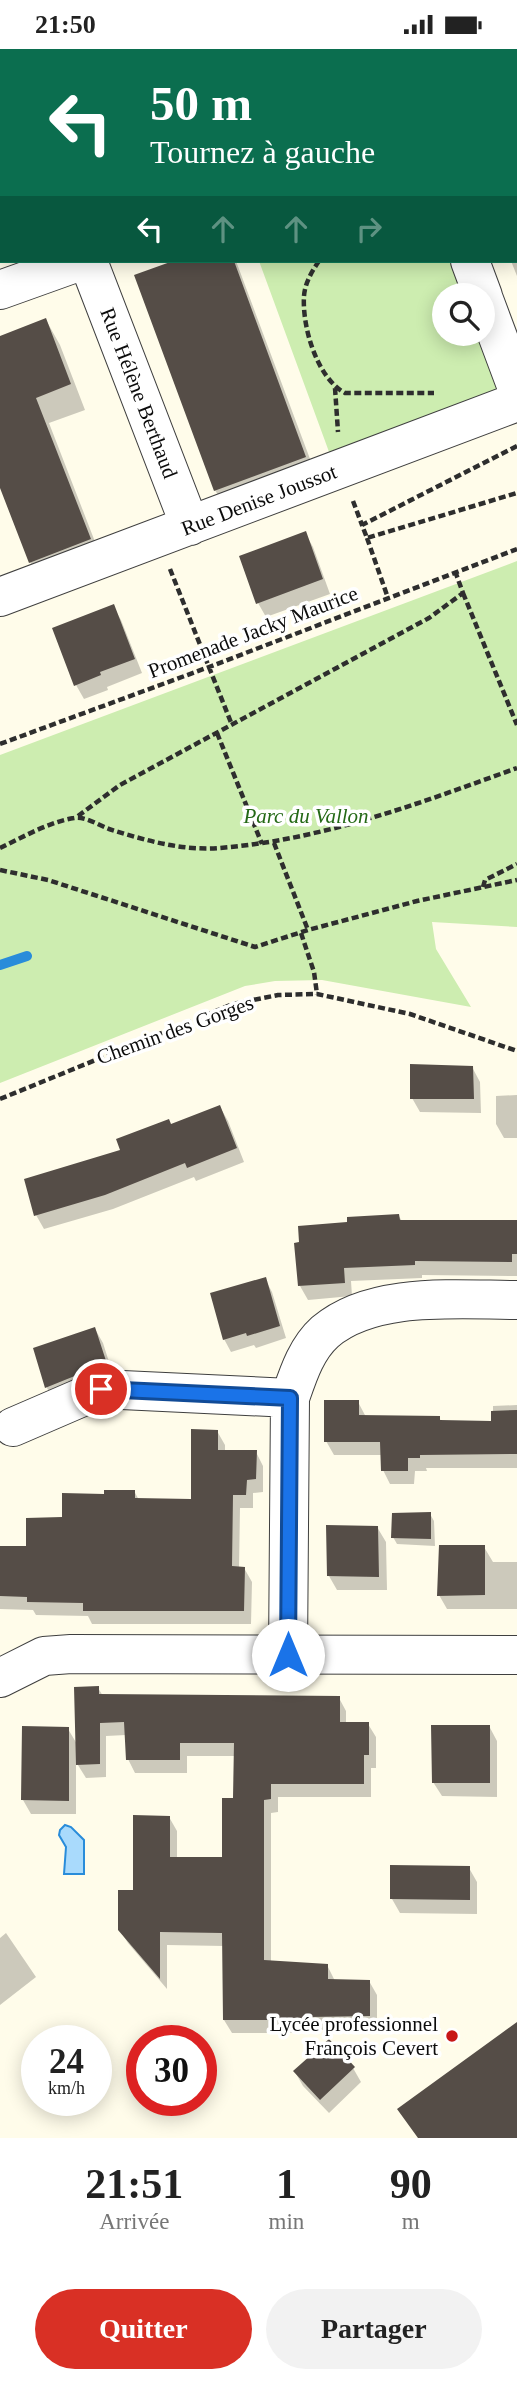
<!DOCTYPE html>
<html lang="fr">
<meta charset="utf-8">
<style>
:root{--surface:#fff;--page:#f2f2f2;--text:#222;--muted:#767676;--accent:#d93025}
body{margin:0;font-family:Georgia,serif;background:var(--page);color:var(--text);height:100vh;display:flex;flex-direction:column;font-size:26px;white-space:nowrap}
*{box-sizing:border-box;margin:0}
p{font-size:23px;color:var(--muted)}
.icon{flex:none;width:38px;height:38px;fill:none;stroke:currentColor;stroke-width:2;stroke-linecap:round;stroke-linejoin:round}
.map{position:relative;height:2089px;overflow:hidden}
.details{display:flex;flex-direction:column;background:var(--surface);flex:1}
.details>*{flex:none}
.hud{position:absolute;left:0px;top:0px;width:518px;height:214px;box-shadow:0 4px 18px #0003;background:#0b6e4f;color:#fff;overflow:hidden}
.tools{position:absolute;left:432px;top:234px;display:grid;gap:14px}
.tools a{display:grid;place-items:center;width:63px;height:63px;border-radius:50%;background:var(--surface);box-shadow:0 4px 18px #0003;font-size:35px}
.speed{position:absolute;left:21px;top:1976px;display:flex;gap:14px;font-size:35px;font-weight:700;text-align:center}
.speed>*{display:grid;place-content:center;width:91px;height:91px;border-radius:50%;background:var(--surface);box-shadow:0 4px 18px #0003;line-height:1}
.speed small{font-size:18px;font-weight:400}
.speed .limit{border:10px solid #d22;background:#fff;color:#111}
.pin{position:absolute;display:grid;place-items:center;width:60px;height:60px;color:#fff;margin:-30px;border:4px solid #fff;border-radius:50%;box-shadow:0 2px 7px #0007}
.me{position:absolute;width:77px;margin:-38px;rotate:0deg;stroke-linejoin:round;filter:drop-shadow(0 0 5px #0008)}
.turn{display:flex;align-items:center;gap:24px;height:147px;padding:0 35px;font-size:32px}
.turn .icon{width:91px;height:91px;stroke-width:2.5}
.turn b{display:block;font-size:49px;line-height:60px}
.lanes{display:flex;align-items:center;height:66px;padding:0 35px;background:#0003;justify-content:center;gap:35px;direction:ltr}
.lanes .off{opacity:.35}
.eta{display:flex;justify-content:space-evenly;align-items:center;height:119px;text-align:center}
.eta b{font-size:42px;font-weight:600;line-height:49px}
.action{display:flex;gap:14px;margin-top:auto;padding:14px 35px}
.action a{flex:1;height:80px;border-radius:42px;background:var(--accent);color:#fff;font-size:28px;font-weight:600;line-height:80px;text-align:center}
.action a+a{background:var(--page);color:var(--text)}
.status{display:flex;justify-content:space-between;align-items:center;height:49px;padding:0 35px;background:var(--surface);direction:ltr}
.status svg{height:19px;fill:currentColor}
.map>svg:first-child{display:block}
.green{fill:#cdedb0}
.water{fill:#a9dafc;stroke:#298cda;stroke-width:2}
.shadow{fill:#0003}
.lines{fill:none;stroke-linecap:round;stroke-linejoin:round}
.stream{stroke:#298cda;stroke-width:10}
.building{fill:#554d47}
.minor-casing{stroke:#3f3f3f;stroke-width:40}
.path{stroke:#2e2e2e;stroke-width:4.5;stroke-dasharray:7 3.5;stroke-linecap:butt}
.minor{stroke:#fff;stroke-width:38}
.route-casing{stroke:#114b97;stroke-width:18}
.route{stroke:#1a73e8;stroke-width:12}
.poi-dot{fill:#c81718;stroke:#fff;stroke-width:2.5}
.labels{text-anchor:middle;stroke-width:7;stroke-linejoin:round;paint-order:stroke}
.street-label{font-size:21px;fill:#0c0c0c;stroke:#fff}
.park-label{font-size:21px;font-style:italic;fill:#246916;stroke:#fff}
.poi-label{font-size:21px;fill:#0c0c0c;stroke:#fff;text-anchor:end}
</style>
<div class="status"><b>21:50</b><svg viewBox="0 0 49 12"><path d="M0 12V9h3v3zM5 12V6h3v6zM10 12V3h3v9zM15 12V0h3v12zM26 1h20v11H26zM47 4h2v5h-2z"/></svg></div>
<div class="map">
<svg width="517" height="2089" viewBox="0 0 517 2089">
<rect width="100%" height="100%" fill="#fffcea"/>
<path class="green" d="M259 212H456L470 247H444V285H483L498 341 332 411Z
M517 512V878L432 873 436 900 471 958 322 931 275 932 245 937 0 1034V706Z"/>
<path class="water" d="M65 1776 71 1778 84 1791V1825H64L66 1798 59 1786 60 1781Z"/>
<path class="shadow" d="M0 0H152L153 2H2L0 98Z
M516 88 517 87V227L511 212H516Z
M0 130H2L0 206Z
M178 212H236L319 434 230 467 215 441 136 227Z
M46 271 60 296 85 361 49 374 104 516 45 538 30 513 0 434V288Z
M305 484 313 498 330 545 266 568 258 554Z
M113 557 121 571 142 624 107 638 108 641 84 650 76 636Z
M472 1018 480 1033 481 1064 420 1063 412 1049Z
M517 1046V1089H504L496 1075V1047Z
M220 1058 228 1072 244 1113 196 1132 194 1128 113 1160 44 1180 36 1166 122 1102 171 1077Z
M398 1166 402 1172 517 1173V1227L422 1226V1229L351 1232 352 1247 308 1251 300 1237 349 1174Z
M265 1230 272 1243 286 1289 256 1299 254 1296 231 1303 224 1290Z
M95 1280 103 1294 115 1332 55 1353 47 1339 35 1300Z
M358 1353 366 1368 439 1369 442 1373 493 1374V1357L517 1356V1419H426L427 1422H415L414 1435H390L383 1421 382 1406H334L326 1392Z
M217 1382 225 1396V1403H256L263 1417V1443L253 1444V1459H240L239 1519H244L252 1533 251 1575H92L88 1567 36 1566 33 1561 0 1560V1498L28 1499 64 1470 106 1447 134 1442 139 1451 193 1452Z
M430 1465 434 1472 435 1497 397 1495 393 1488Z
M377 1478 386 1493 387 1541H337L329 1527Z
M484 1498 493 1513H517V1560H447L439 1546Z
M98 1639 103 1647 339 1649 346 1662V1675H368L376 1688V1719H371V1748H278V1763L271 1764V1913L327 1916 335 1932H369L377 1946V1980L315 1981 317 1984H232L224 1971V1897L167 1896V1940L128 1894 119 1880 169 1768 177 1782V1809L224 1810 235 1751 236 1707H187V1724H135L128 1710 126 1686 106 1687V1728L86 1729 76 1713V1765H31L23 1751 68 1680 77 1695Z
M489 1677 497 1692V1748L442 1747 433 1733Z
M469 1819 477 1833V1865L400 1864 392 1850Z
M6 1884 36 1928 0 1956V1889Z
M353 2019 361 2033 329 2064 303 2037 295 2023Z"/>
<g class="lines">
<path class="stream" d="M0 916 27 907"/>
</g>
<path class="building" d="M173 212H234L306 408 214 442 134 226Z
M46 269 71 335 36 349 91 490 29 514 0 439V287Z
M306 482 323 530 256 555 239 507Z
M114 555 135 610 100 623 101 626 74 637 52 579Z
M410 1015 473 1017 474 1050H410Z
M220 1056 237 1099 187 1119 185 1114 105 1146 34 1167 24 1130 120 1101 116 1090 169 1070 171 1075Z
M399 1165 400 1171H517V1205H512V1213L415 1212V1216L344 1219 345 1234 298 1237 294 1194 299 1193 298 1177 347 1173V1168Z
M266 1228 280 1277 247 1287 246 1284 223 1291 210 1244Z
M95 1278 108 1318 92 1320 45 1339 33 1299Z
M324 1351H359V1366L440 1367V1371L491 1372V1362L517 1361V1405L420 1406V1409H408V1422H381L380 1393H324Z
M191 1380 218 1381V1401H257L256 1430 247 1431 246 1446H233L232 1517 245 1518 244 1562H83V1554L27 1553V1548L0 1547V1497H26V1469L62 1468V1444L104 1445V1441H135V1449L191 1450Z
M431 1463V1490L391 1489 392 1464Z
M326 1476 378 1477 379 1528 327 1527Z
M439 1496H485V1546L437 1547Z
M99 1637V1645L340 1647V1673H369V1706H364V1735H271V1750L264 1751V1911L328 1915V1930L370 1931V1967L309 1968 312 1971H223L222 1884 160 1883V1930L118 1881V1841H133V1766L170 1767V1808H222V1749H233L234 1694H180V1711H126L124 1673 100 1674V1715L76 1716 74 1638Z
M431 1676H490V1734H432Z
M22 1677 69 1678V1752L21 1751Z
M390 1816 470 1817V1851L390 1850Z
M517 1973V2089H418L397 2060Z
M329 1990 355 2018 320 2051 293 2022Z"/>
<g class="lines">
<defs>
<path id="minor" d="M516 50H517
M88 212 190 477
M470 212 483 247
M0 241 81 212
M483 248 517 339
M0 548 517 353
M13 1378 101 1340 290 1349
M288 1606 290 1349C298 1326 306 1300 325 1283 373 1242 458 1251 517 1251
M0 1629 44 1607 71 1605 517 1606"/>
</defs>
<use href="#minor" class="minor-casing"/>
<path class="path" d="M155 0 156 2
M355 0V2
M227 2 228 0
M0 86 2 85
M319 212C312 222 305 234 304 247 302 278 317 329 345 344H434
M335 339 338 383
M517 397 362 476 367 489 517 444
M353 452 362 476
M367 489 388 549
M170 520 232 676
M463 544 517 676
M217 684 262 795
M0 695 209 618 517 500
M78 767 120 736 429 569 463 544 455 522
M274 794 308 881
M0 799C23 788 49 773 74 769 84 767 99 776 109 780 144 791 182 802 219 799 323 791 420 754 517 719
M0 821 48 831 255 898 308 881 417 852 517 831
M483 838 485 831 517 815
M301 884 314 923 317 945
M0 1050 233 955 278 946 317 945 410 965 517 1002"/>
<use href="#minor" class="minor"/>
</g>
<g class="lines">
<defs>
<path id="route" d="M101 1340 290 1349 288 1606"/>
</defs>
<use href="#route" class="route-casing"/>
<use href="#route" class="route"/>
</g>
<circle class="poi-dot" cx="452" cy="1987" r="7"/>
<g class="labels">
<g class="street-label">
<text transform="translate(139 344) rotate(69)" y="7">Rue Hélène Berthaud</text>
<text transform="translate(259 451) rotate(-21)" y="7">Rue Denise Joussot</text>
<text transform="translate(253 583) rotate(-21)" y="7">Promenade Jacky Maurice</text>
<text transform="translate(175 981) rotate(-20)" y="7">Chemin des Gorges</text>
</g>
<g class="park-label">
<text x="306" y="774">Parc du Vallon</text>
</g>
<g class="poi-label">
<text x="438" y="1982">Lycée professionnel<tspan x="438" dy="24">François Cevert</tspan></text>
</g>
</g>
</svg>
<div class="tools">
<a><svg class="icon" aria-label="search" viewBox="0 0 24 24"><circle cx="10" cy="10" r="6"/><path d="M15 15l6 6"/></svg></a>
</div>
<div class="speed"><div>24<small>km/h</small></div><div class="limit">30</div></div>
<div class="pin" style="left:101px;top:1340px;background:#d93025"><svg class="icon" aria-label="arrive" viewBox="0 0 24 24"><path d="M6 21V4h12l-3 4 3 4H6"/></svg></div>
<svg class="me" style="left:288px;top:1606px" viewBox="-20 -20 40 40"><circle r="19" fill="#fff"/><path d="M0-13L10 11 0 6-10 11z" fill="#1a73e8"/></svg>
<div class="hud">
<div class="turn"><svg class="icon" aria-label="left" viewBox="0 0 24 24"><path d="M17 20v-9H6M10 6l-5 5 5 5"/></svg><div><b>50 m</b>Tournez à gauche</div></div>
<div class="lanes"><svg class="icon" aria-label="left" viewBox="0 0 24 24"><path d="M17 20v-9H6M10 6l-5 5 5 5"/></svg><svg class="icon off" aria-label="ahead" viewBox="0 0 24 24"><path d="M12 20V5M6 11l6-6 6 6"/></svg><svg class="icon off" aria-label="ahead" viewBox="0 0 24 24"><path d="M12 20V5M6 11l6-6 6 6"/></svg><svg class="icon off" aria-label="right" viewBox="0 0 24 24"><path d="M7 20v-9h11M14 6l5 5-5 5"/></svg></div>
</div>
</div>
<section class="details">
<div class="eta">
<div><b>21:51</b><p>Arrivée</p></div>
<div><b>1</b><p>min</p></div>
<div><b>90</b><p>m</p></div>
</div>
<div class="action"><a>Quitter</a><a>Partager</a></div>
</section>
